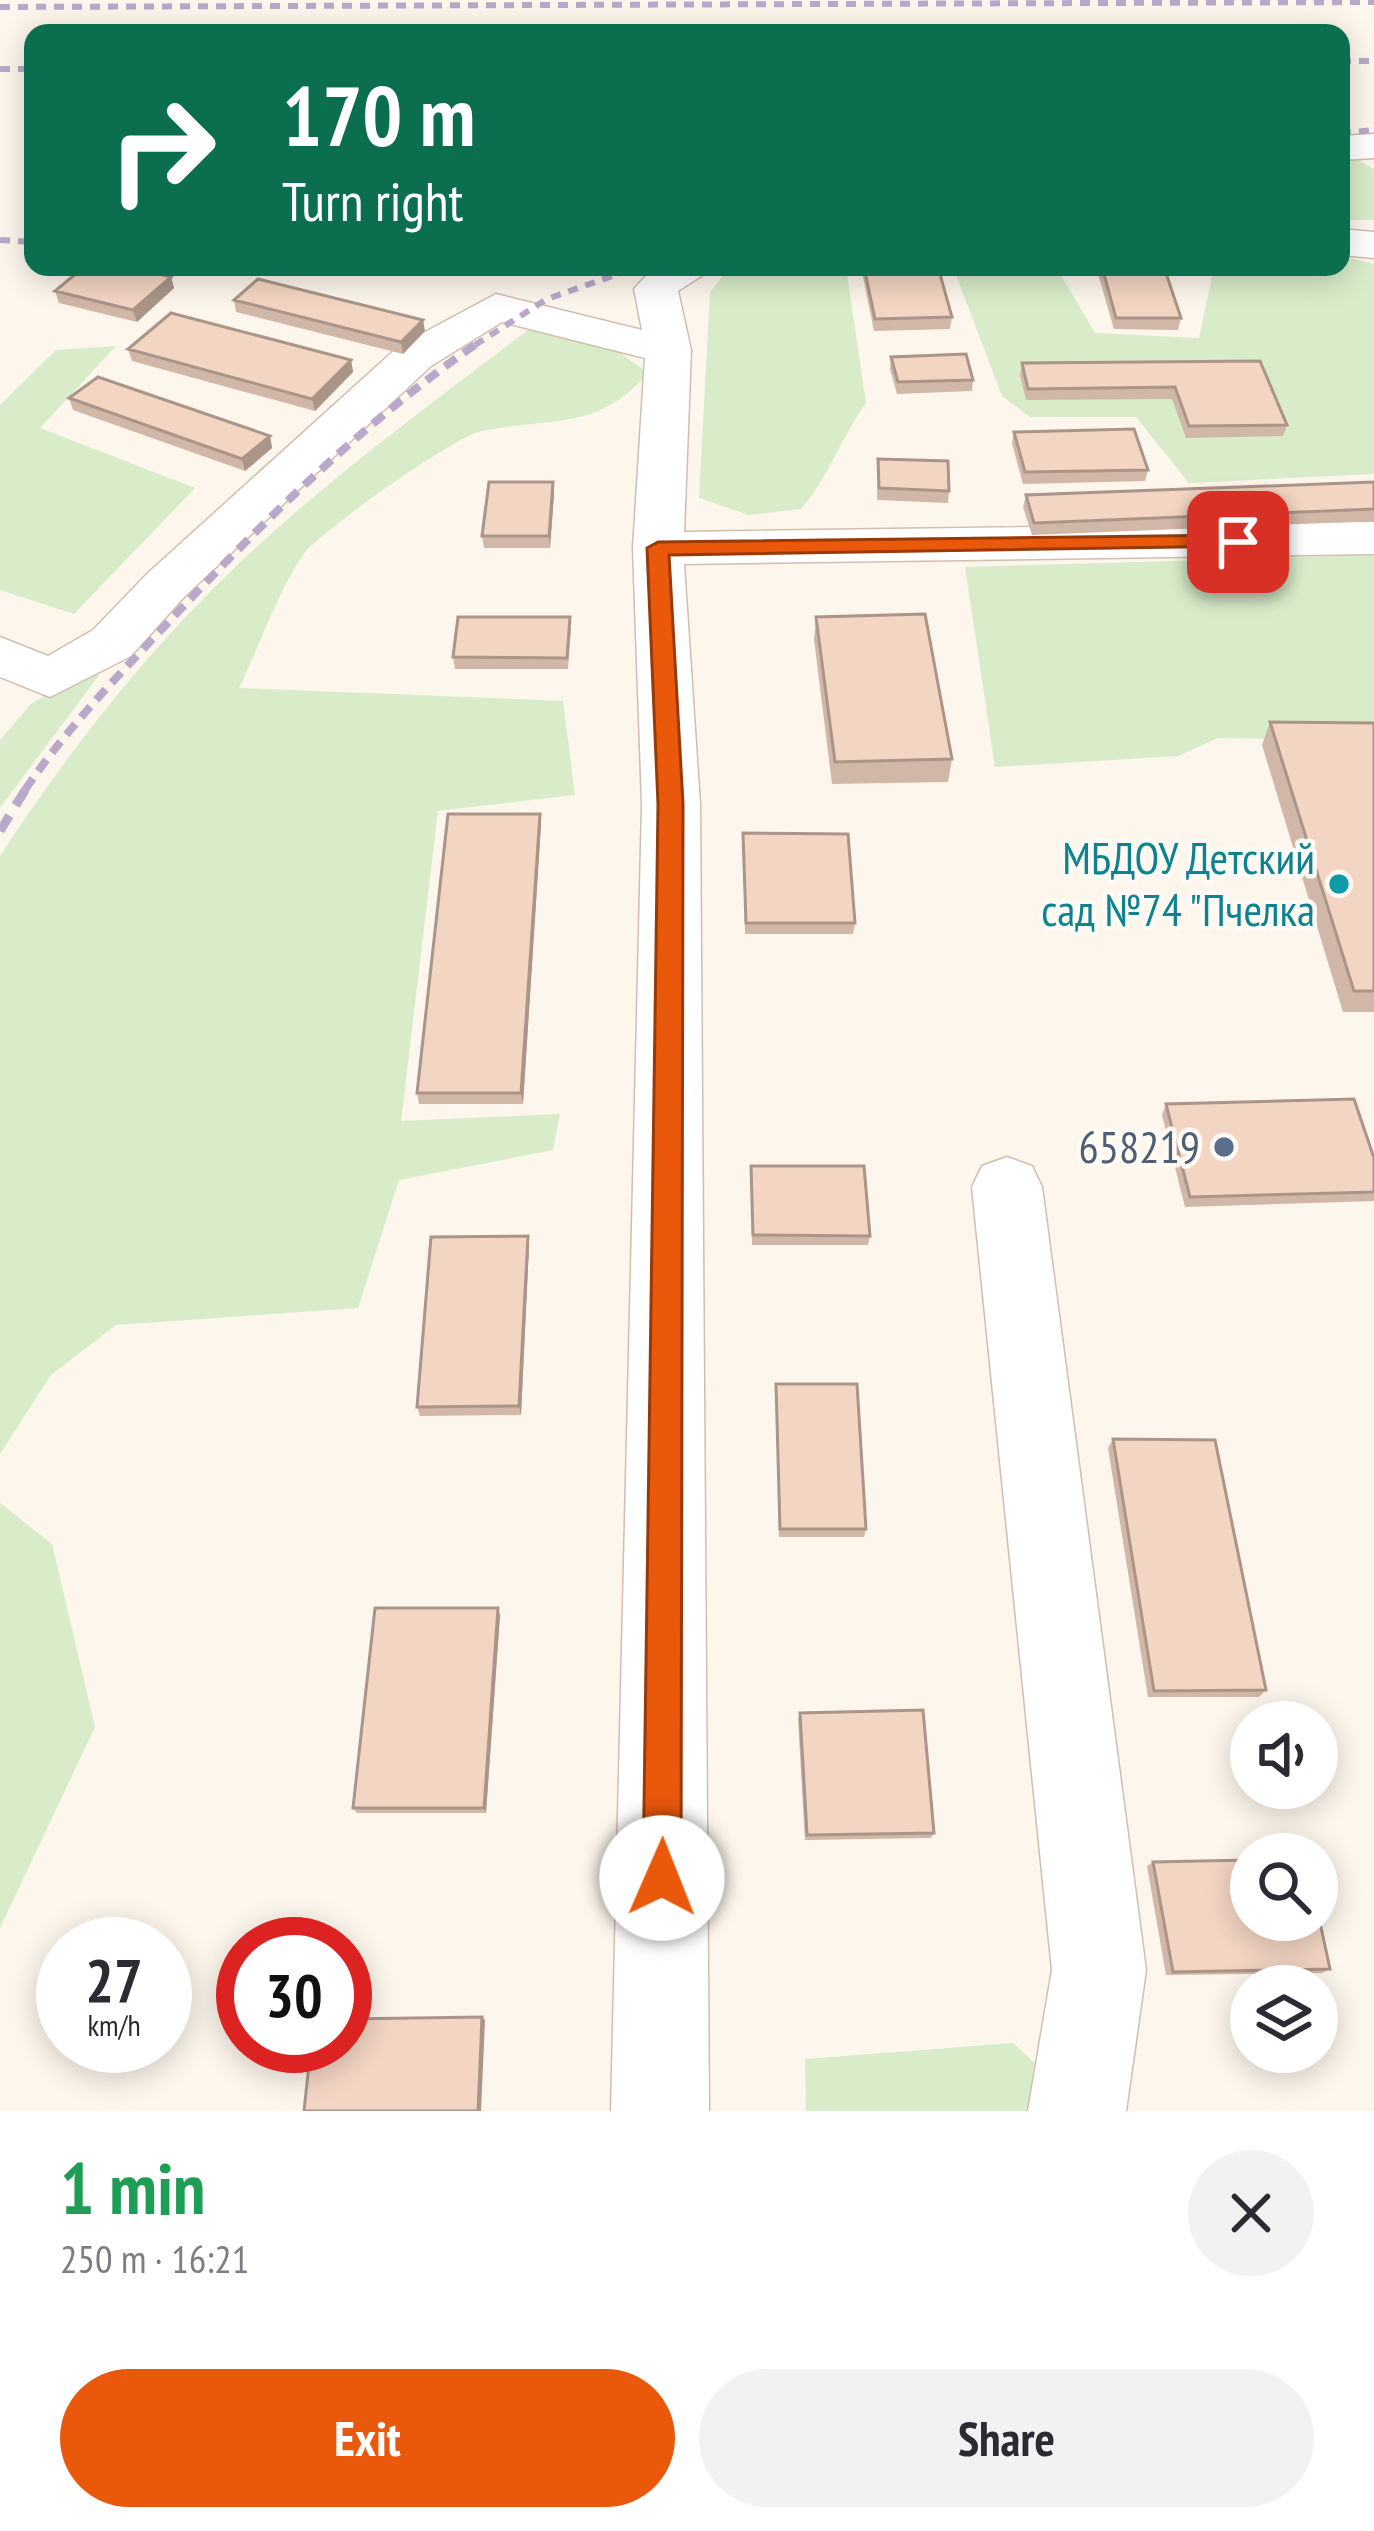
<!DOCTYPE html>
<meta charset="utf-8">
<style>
:root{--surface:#fff;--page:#f2f2f3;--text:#2b2b33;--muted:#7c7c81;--accent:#ea580c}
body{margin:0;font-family:"PT Sans Narrow",sans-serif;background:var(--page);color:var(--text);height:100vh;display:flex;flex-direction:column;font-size:45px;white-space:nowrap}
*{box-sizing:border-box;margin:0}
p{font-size:39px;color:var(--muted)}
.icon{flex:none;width:66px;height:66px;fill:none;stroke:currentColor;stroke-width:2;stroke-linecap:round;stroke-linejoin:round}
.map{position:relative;height:2111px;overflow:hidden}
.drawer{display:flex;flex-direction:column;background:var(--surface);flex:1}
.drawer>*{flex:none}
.hud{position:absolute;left:24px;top:24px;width:1326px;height:252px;border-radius:24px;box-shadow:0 6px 30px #0003;background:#0b6e4f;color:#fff;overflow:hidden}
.fabs{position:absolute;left:1230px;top:1701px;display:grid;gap:24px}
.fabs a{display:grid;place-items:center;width:108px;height:108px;border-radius:50%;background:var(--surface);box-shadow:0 6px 30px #0003;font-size:60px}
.speed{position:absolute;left:36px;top:1917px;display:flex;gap:24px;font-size:60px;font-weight:700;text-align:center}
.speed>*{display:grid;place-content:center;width:156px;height:156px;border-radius:50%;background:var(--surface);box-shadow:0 6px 30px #0003;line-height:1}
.speed small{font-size:30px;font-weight:400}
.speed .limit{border:18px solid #d22;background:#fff;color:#111}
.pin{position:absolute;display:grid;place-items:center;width:102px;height:102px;color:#fff;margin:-51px;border-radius:24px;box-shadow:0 6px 18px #0006}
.me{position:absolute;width:132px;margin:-66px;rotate:1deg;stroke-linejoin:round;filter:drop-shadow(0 0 9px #0008)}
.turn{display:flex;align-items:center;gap:42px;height:252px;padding:0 60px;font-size:54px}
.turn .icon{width:156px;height:156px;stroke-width:2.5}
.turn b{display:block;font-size:84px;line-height:102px}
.round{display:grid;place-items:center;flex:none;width:126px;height:126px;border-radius:63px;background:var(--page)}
.head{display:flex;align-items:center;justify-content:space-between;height:204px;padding:0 60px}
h1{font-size:72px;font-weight:800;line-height:90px;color:#1e9e55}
.primary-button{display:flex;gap:24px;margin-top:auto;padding:24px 60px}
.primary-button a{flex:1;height:138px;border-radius:72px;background:var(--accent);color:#fff;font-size:48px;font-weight:800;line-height:138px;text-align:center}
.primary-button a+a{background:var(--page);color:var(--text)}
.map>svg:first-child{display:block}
.green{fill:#d8ecc9}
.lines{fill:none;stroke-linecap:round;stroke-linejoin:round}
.minor-casing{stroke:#d1beb0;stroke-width:3}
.minor{fill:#fff;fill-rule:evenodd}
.rail-far2{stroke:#b9a8c9;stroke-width:6;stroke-dasharray:10 8;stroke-linecap:butt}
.rail-far1{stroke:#b9a8c9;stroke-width:8;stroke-dasharray:14 9;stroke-linecap:butt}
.rail{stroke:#b9a8c9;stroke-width:9;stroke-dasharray:18 12;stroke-linecap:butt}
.wall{fill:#d1b7a8}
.shaded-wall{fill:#aa9588}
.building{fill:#f3d5c3;stroke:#aa9588;stroke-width:3}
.route{fill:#ea580c;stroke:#983908;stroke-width:3}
.culture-dot{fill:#0f9aa8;stroke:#fffaf3;stroke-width:4.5}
.service-dot{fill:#5c6f8a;stroke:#fffaf3;stroke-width:4.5}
.labels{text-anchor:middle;stroke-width:9;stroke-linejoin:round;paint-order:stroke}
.culture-label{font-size:45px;fill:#0d838f;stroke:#fffaf3;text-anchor:end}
.service-label{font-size:45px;fill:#4e5e75;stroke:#fffaf3;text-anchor:end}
</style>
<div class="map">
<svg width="1374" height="2111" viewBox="0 0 1374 2111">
<rect width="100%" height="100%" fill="#fdf6ec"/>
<path class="green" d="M1357 159 1374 169V220H1341V160Z
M1341 256 1374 264V474L1189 483 1136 417H1030L1002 396 953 267H1056L1095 333 1199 338 1214 267H1341Z
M730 267H846L866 403C841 437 829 477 801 509L749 515 699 498 710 292Z
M533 326 619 352 648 373C597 432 550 417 482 431 454 436 318 533 303 555 276 595 260 645 239 688L563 701 575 795 438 811 401 1121 560 1114 553 1150 399 1180 358 1308 116 1325 51 1375 0 1454V856C59 766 127 676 203 599 302 497 421 412 533 326Z
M116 346 40 428 195 488 74 614 0 590V405L56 350Z
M1374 555V740L1218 738 1178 756 995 767 965 567Z
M84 672 99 675 0 808V740L31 704Z
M0 1503 52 1544 95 1727 0 1928Z
M1013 2043 1086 2111H806L805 2059Z"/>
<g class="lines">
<defs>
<path id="minor" d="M1374 134V158L1341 160V136Z
M1341 229 1374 232V258L1341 255Z
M654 267H715L678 291 691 350 684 532 1374 522V554L684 564 700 804 709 2111H611L642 804 633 548 645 358 502 322 431 366 184 597 131 656 50 697 0 677V637L48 656 93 630 148 573 399 346 496 294 642 330 634 289Z
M1007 1157 1032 1166 1042 1187 1146 1970 1126 2111H1028L1052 1970 972 1187 982 1166Z"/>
</defs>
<use href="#minor" class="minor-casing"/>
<use href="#minor" class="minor"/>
<path class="rail-far2" d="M0 7 1374 2
M1341 61H1374
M0 69H33
M1341 133 1374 130
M0 240 33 242
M475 345 547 299 638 267"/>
<path class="rail-far1" d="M25 790C64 732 113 681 161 630 258 526 361 424 479 342"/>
<path class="rail" d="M0 831 27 787"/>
</g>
<path class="wall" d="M861 267H938L952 317 950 329 874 331Z
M1096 267H1164L1181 318 1178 330 1114 329Z
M171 277 174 288 137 322 59 303 55 291Z
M234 300 425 331 403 354 236 312Z
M128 349 351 360 353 372 315 411 132 361Z
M891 357 973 380 972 391 897 394 890 369Z
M1260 361 1287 425 1283 436 1186 438 1172 399 1026 400 1020 375 1022 363Z
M69 398 270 436 272 448 245 471 73 410Z
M1014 432 1148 470 1145 481 1023 484 1012 443Z
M878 459 949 491 948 503 877 500Z
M1374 482V521L1032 535 1023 507 1026 495Z
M554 494 550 548H484L482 536Z
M816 617 952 759 948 782 832 784 814 639Z
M571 628 568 669H455L453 657Z
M1270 722 1374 723V1012H1343L1262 745Z
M540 814 541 825 523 1104H419L417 1093Z
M743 845 855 923 853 934H745Z
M1166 1104 1374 1158V1201L1185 1207 1162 1115Z
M751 1166 870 1236 868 1245H752Z
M528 1236 529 1246 521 1415 420 1416 417 1407Z
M776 1384 866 1529 864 1537H779Z
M1113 1439 1266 1690 1259 1697H1148L1108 1448Z
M500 1615 486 1813H357L353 1808Z
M800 1713 934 1833 931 1838 805 1840 798 1719Z
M1153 1862 1330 1969 1322 1973 1166 1975 1147 1866Z"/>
<path class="shaded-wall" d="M171 277 174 288 137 322 133 310Z
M423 320 425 331 403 354 401 342Z
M351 360 353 372 315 411 312 399Z
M270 436 272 448 245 471 242 459Z
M553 482 554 494 550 548 549 536Z
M540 814 541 825 523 1104 521 1093Z
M528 1236 529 1246 521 1415 519 1406Z
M498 1608 500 1615 486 1813 484 1808Z
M482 2017 485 2020 481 2111H478Z"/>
<path class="building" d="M84 267H130L171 277 133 310 55 291Z
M864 267H938L952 317 875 319Z
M1102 267H1164L1181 318H1116Z
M258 279 423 320 401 342 234 300Z
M171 313 351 360 312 399 128 349Z
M966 354 973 380 898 382 891 357Z
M1260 361 1287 425 1189 426 1175 387 1028 389 1022 363Z
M98 377 270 436 242 459 69 398Z
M1134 429 1148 470 1025 472 1014 432Z
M878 459 948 461 949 491 879 488Z
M489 482H553L549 536H482Z
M1374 482V509L1034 523 1026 495Z
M925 614 952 759 835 762 816 617Z
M458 617H570L567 658 453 657Z
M1270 722 1374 723V991H1354Z
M448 814H540L521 1093H417Z
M743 833 848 834 855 923H746Z
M1354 1099 1374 1158V1192L1190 1197 1166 1104Z
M751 1166H864L870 1236 753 1235Z
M528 1236 519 1406 417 1407 431 1237Z
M776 1384H857L866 1529H780Z
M1113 1439 1215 1440 1266 1690 1154 1691Z
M375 1608H498L484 1808H353Z
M923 1710 934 1833 807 1835 800 1713Z
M1251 1860V1920H1317V1909L1330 1969 1173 1972 1153 1862Z
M482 2017 478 2111H304L311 2046H345V2019Z"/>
<path class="route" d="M1238 535 1249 542 1246 546 669 555 683 804 681 1878 675 1891 662 1896 649 1891 643 1878 658 804 647 548 658 542Z"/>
<circle class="culture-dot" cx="1339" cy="884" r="12"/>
<circle class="service-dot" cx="1224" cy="1147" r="12"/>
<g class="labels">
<g class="culture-label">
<text x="1315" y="874">МБДОУ Детский<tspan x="1315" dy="52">сад №74 "Пчелка</tspan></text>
</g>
<g class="service-label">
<text x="1200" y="1163">658219</text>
</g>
</g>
</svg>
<div class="fabs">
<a><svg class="icon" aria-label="sound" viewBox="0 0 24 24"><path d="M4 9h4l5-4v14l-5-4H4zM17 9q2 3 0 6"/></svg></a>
<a><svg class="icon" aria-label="search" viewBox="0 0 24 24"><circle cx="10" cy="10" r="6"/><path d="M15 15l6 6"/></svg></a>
<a><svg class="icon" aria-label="layers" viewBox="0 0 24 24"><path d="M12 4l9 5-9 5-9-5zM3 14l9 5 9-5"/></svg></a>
</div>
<div class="speed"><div>27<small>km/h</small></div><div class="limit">30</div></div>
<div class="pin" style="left:1238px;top:542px;background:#d93025"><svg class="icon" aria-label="arrive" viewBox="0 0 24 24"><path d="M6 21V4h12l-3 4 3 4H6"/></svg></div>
<svg class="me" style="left:662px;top:1878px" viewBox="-20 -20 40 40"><circle r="19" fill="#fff"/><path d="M0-13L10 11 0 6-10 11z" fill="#ea580c"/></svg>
<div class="hud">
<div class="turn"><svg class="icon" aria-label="right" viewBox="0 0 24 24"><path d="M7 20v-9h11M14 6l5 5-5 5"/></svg><div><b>170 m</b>Turn right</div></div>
</div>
</div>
<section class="drawer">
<div class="head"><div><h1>1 min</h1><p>250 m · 16:21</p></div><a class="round"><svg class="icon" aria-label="close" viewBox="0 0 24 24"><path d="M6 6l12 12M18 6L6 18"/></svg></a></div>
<div class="primary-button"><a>Exit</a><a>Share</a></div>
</section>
